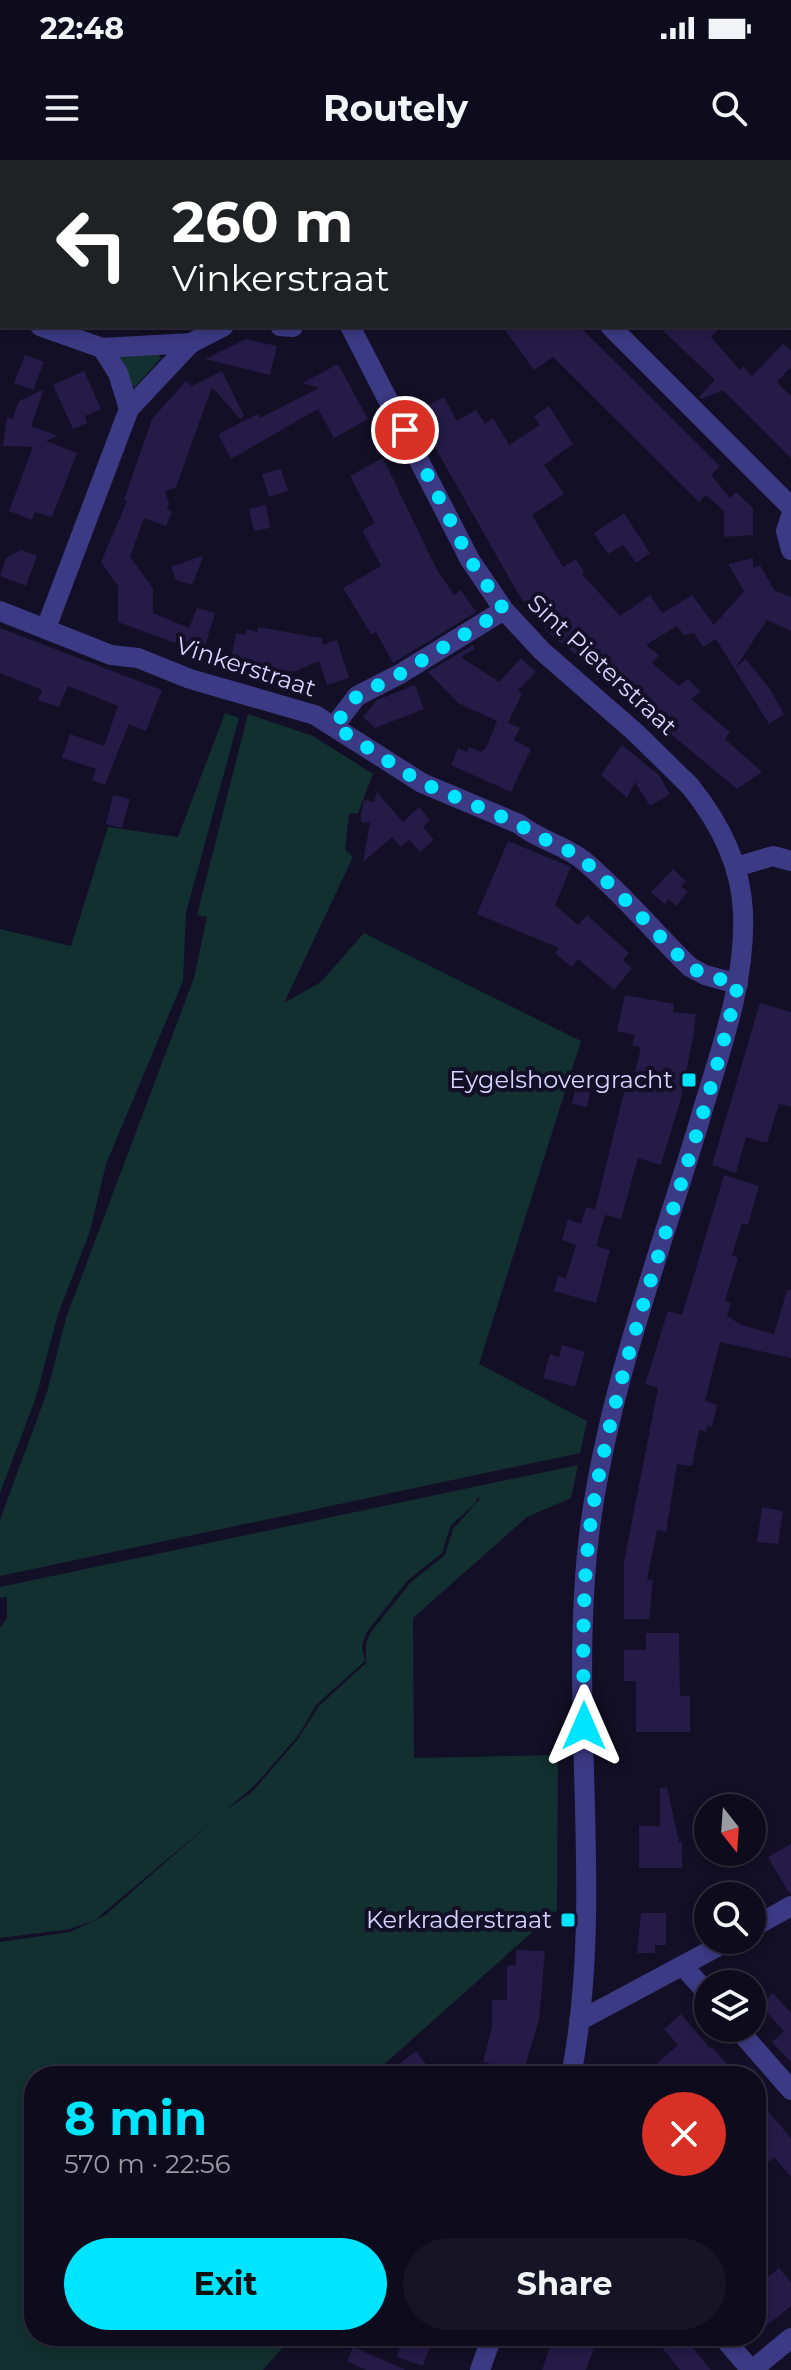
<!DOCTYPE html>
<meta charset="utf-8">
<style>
:root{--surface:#0e0b1c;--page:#171425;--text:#f1f3f6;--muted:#9b9ba3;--line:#2e2b3b;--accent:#00e5ff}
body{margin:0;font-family:Montserrat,sans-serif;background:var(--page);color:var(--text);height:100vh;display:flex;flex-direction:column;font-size:30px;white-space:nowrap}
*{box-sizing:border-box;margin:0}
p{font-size:26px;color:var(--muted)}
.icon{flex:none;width:44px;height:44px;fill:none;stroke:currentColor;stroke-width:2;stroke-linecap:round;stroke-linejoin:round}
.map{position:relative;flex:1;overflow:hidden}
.details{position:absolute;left:24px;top:1906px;width:742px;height:280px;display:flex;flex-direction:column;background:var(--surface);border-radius:32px;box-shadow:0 4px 12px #0003,0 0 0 2px var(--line)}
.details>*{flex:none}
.top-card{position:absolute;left:0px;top:0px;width:792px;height:168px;box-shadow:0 4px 12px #0003,0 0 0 2px var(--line);background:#202124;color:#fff;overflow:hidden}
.needle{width:52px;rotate:163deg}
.controls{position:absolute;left:694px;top:1634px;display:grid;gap:16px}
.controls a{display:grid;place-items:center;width:72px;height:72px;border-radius:50%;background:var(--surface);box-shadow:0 4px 12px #0003,0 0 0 2px var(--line);font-size:40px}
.pin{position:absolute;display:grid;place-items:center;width:68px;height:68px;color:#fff;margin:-34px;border:4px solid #fff;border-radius:50%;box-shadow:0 2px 8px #0007}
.me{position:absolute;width:88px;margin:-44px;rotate:0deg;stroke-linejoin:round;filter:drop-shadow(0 0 6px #0008)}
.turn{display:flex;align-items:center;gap:28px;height:168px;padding:0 40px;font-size:36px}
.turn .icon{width:104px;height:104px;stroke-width:2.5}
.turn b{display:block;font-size:56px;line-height:68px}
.round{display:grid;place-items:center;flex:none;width:84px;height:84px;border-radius:42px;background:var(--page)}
.summary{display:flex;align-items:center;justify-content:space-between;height:136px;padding:0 40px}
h1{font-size:48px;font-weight:700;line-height:60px;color:var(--accent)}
.action{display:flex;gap:16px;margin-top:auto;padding:16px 40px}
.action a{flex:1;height:92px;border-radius:48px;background:var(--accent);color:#111;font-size:32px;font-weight:700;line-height:92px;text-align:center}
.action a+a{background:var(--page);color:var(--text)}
.status{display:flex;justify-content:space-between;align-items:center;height:56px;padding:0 40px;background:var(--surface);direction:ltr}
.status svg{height:22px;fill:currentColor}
header{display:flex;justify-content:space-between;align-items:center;height:104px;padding:0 40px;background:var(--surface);font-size:36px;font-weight:700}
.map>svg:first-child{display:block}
.green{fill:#12302f}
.building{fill:#241b47}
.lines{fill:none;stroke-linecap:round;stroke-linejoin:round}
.minor{stroke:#3d3a85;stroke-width:20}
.major{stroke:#c25bff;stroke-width:20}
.route{stroke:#00e5ff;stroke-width:14;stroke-dasharray:0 25.2}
.poi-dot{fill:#00e5ff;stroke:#130f26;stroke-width:3}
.labels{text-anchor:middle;stroke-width:8;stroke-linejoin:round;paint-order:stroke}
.street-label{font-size:24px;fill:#d9d4ff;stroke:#130f26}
.poi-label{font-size:24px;fill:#d9d4ff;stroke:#130f26;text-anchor:end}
</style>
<div class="status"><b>22:48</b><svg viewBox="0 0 49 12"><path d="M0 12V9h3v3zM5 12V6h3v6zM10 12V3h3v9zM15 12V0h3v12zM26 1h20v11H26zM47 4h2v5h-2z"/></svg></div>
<header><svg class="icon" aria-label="menu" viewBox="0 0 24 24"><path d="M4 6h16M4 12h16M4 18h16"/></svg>Routely<svg class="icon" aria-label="search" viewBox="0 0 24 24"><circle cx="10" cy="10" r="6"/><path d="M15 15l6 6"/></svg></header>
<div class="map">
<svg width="791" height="2210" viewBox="0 0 791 2210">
<rect width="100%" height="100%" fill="#130f26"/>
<path class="green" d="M617 0H742L744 2H621Z
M119 195H159L161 198 134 228 117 199Z
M225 553 239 558 186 753 183 821 106 1004 90 1071 58 1154 36 1237 0 1333V769L71 786 108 667 178 677Z
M248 554 313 576 373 614 358 653 349 654 345 690 353 697 284 843 321 822 364 773 581 881 479 1204 587 1261 580 1293 0 1416V1360L47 1232 66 1158 194 818 207 757 197 755Z
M578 1305 571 1338 527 1357 413 1458 414 1598 558 1595 557 1750 371 1916H34V2176H293L263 2210H0V1782L70 1772 104 1756 223 1652 252 1632 298 1579 319 1546 366 1503V1483L371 1472 411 1422 445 1395 453 1369 480 1339 478 1337 475 1344 451 1365 442 1393 407 1421 366 1473 362 1487 365 1501 316 1545 298 1576 253 1627 95 1760 70 1769 0 1778V1468L7 1458V1437L0 1438V1427Z"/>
<path class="building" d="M502 166H579L720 306 711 315 730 338 736 332 753 348V375L724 377V351L706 335 699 342 553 197 534 210Z
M658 166H722L711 177 740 210 743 207 752 216 783 184 791 191V207L777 222 791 236V298L723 230 702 239 699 237 715 220Z
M246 179 277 186 270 215 205 199Z
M25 195 44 202 33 230 14 223Z
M338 204 368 259 334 278 318 249 231 299 218 274 258 254 260 258 319 228 302 223Z
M84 211 101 249 85 256 87 263 73 269 53 225Z
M222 211 244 256 240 259 212 227 176 327 165 332 169 343 167 349 172 351 166 366 144 358 130 397 153 428V453L189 468 197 448 215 453 203 493 118 462V426L101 402 127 341 124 340 152 259 186 221 192 226Z
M44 229 31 266 58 276 46 281 77 293 52 357 35 352 32 360 9 351 33 287 3 286 7 257 12 259 19 241Z
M444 237 457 261 476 250 485 264 493 258 509 285 540 265 534 256 549 246 573 284 544 305 564 334 532 355 563 407 576 399 584 412 582 414 620 456 650 435 662 453 692 435 714 465 744 431 728 404 753 398V408L760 405 774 430 791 437V471L767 460 736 507 746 499 770 529 784 554 769 564 716 479 703 487 694 473 684 475 677 466 646 485 659 495 652 503 679 526 688 519 701 532 691 539 730 572 725 579 762 612 737 629 548 472 519 435 429 277 437 273 423 248Z
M383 298 436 408 454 435 461 430 476 452 393 503 376 472 371 474 343 428 381 406 362 370 375 363 350 316Z
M281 309 288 331 269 337 262 314Z
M266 345 270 368 254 371 249 349Z
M624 353 650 393 636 403 623 385 608 394 594 373Z
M21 390 37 396 26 426 0 416 6 398Z
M204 395 192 425 176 420 171 407Z
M258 467 322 478 323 485 337 480 349 518 327 525 319 501 294 512 231 501 236 473 245 475 247 469 257 472Z
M0 468 162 530 146 571 129 564 105 625 92 620 96 609 62 598 70 574 104 586 118 546 68 526 59 547 38 540 42 530 0 513Z
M473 485 475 489 461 497 499 522 521 498 536 512 518 530 522 534 508 563 520 568 514 580 531 589 511 632 451 605 458 588 467 592 469 587 481 592 486 588 497 561 458 543 428 512Z
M415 525 424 549 375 568 363 557 377 540Z
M622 585 659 615 670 634 650 646 635 622 627 638 601 615Z
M377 632 403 662 419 647 430 660 423 667 434 680 420 692 409 679 401 687 392 677 363 702 370 663 361 662V654L364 640 374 642Z
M113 635 130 639 122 668 106 664Z
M508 681 571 707 555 745 578 765 587 755 629 793 623 800 632 808 614 830 578 799 572 807 555 793 559 788 477 754Z
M673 709 686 721 681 726 688 732 676 746 669 739 664 744 651 732Z
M625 835 674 844 673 852 696 854 694 872 681 938 661 1005 638 998 621 1059 605 1055 596 1086 610 1090 596 1143 554 1131 558 1116 566 1118 576 1085 562 1080 568 1059 581 1064 586 1047 595 1050 627 920 633 921 641 887 632 885 635 875 617 871Z
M760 843 791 852V947L779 944 767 983 746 977 736 1013 712 1005Z
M578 913 593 915 587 947 572 944Z
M724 1015 759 1026 748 1065 742 1063 732 1095 738 1098 725 1141 731 1143 727 1156 742 1165 774 1174 787 1130H791V1198L720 1182 705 1241 717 1245 712 1267 707 1266 706 1272 699 1270 692 1306 677 1304 666 1372 657 1370 647 1420H653L649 1459H624V1402L658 1228 645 1224 668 1151 682 1155Z
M562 1185 585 1192 575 1227 543 1218 550 1194 559 1197Z
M762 1347 783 1351 778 1384 757 1382Z
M646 1473H679L680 1536H690V1572H636V1521H624V1490H646Z
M667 1627 679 1682H682V1708H639V1666H660V1628Z
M791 1684V1733H789L768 1697Z
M641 1753H666V1785H655V1793H637Z
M516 1790 545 1791 539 1860 522 1916H486L489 1903 483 1902 492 1867V1840H507V1806L516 1805Z
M773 1833 791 1853V1902L772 1882 784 1871 760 1845Z
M681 1854 710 1888 712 1887 737 1916H642L678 1885 664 1869Z
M416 1891 429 1908 418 1916H384Z
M756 1937 791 1978V2017L774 1997 756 2013Z
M779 2108 791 2122V2146L756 2174V2127Z
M404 2176H434L423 2206 397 2197Z
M554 2176H598L586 2210H542Z
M653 2176H683L711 2210H680Z
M353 2187 406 2210H366L347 2201Z"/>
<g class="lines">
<path class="minor" d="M254 0 255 2
M0 152 2 153
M40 166 102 188
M280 166 293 167
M350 166 470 400 504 450 542 491 636 573 690 626C719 662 741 704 743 752 746 826 718 896 698 966 657 1102 604 1241 588 1384 569 1560 605 1741 571 1916
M610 166 791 347
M191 183 224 166
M791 356 786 371 791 390
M0 451 111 495 138 498 190 519 315 555 422 623 519 664C538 680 565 685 584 701 622 733 654 772 690 807L705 815 738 824
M46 468 129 249 191 183 102 188 118 213 129 249
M334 566 357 536 400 514 504 450
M736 707 773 696 791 701
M752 1768 791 1746
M683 1806 708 1834
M579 1861 730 1780
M737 1868 791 1930
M722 2176 751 2210
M480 2210 492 2176
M752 2210 791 2178"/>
<path class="major" d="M759 0 762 2
M790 25H791"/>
</g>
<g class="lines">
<path class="route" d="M405 270 470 400 504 450 400 514 357 536 334 566 422 623 519 664C538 680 565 685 584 701 622 733 654 772 690 807L705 815 738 824C698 996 627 1162 595 1336 581 1411 583 1490 584 1566"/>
</g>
<g class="poi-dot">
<rect x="681" y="912" width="16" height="16" rx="4"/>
<rect x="560" y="1752" width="16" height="16" rx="4"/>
</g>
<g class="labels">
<g class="street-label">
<text transform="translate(602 505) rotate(43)" y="8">Sint Pieterstraat</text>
<text transform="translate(246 507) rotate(18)" y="8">Vinkerstraat</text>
</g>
<g class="poi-label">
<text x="673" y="928">Eygelshovergracht</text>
<text x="552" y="1768">Kerkraderstraat</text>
</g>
</g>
</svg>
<div class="controls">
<a><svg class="needle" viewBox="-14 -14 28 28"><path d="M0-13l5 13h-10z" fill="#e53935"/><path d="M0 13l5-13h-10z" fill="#9b9ba3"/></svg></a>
<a><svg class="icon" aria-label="search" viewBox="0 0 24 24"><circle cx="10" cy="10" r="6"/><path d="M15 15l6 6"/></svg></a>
<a><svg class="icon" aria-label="layers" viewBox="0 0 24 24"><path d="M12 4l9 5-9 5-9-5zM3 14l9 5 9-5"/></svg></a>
</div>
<div class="pin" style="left:405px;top:270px;background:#d93025"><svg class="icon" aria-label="arrive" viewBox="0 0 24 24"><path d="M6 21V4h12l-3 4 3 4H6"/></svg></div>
<svg class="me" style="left:584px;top:1566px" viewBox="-20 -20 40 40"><path d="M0-17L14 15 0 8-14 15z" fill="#00e5ff" stroke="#fff" stroke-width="4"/></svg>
<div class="top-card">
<div class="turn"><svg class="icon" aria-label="left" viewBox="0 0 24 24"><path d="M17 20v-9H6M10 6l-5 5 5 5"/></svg><div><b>260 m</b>Vinkerstraat</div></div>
</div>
<section class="details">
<div class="summary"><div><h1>8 min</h1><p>570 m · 22:56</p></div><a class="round" style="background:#d93025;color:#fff"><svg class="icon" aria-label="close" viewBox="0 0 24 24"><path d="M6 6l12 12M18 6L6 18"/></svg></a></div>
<div class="action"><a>Exit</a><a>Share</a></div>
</section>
</div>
